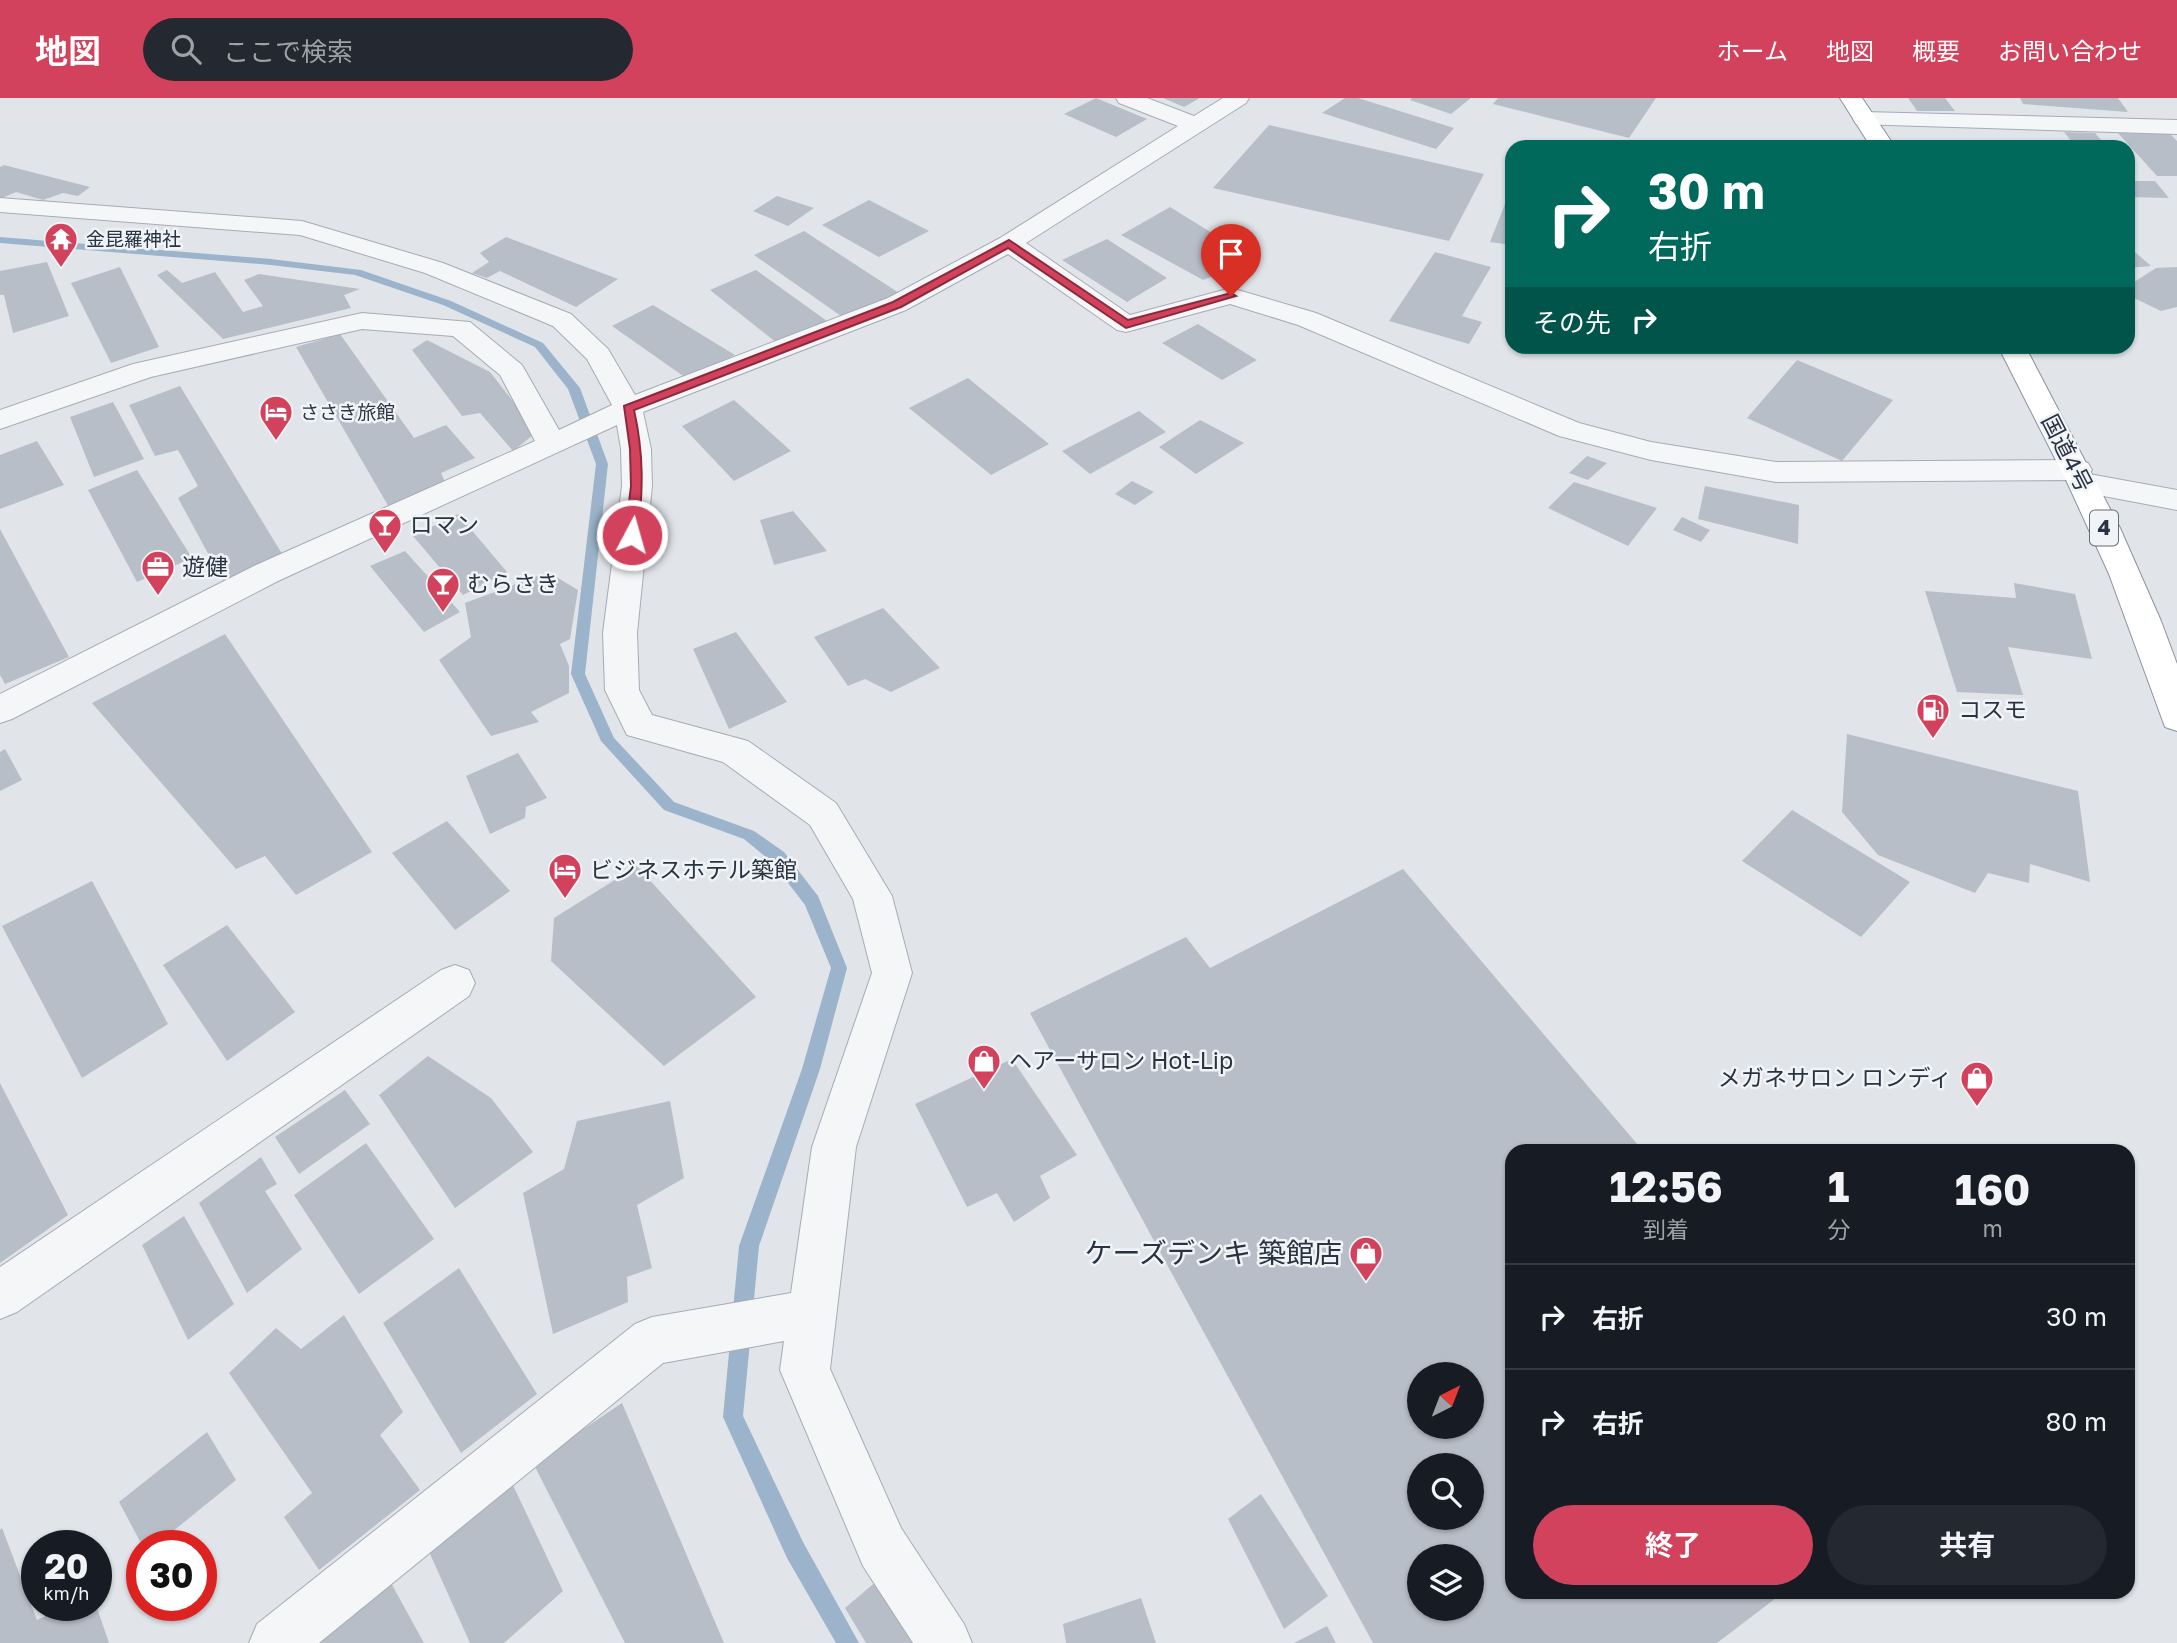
<!DOCTYPE html>
<html lang="ja">
<meta charset="utf-8">
<style>
:root{--surface:#171b24;--page:#242831;--text:#f1f3f6;--muted:#9ea1a6;--line:#363941;--accent:#d3425d}
body{margin:0;font-family:"Golos Text","Noto Sans JP",sans-serif;background:var(--page);color:var(--text);height:100vh;display:flex;flex-direction:column;font-size:26px;white-space:nowrap}
*{box-sizing:border-box;margin:0}
p{font-size:23px;color:var(--muted)}
.icon{flex:none;width:38px;height:38px;fill:none;stroke:currentColor;stroke-width:2;stroke-linecap:round;stroke-linejoin:round}
.map{position:relative;flex:1;overflow:hidden}
.drawer{position:absolute;left:1505px;top:1046px;width:630px;height:455px;display:flex;flex-direction:column;background:var(--surface);border-radius:21px;box-shadow:0 2px 5px #0004}
.drawer>*{flex:none}
.banner{position:absolute;left:1505px;top:42px;width:630px;height:214px;border-radius:21px;box-shadow:0 2px 5px #0004;background:#00695c;color:#fff;overflow:hidden}
.needle{width:46px;rotate:42deg}
.tools{position:absolute;left:1407px;top:1264px;display:grid;gap:14px}
.tools a{display:grid;place-items:center;width:77px;height:77px;border-radius:50%;background:var(--surface);box-shadow:0 2px 5px #0004;font-size:35px}
.speed{position:absolute;left:21px;top:1432px;display:flex;gap:14px;font-size:35px;font-weight:700;text-align:center}
.speed>*{display:grid;place-content:center;width:91px;height:91px;border-radius:50%;background:var(--surface);box-shadow:0 2px 5px #0004;line-height:1}
.speed small{font-size:18px;font-weight:400}
.speed .limit{border:10px solid #d22;background:#fff;color:#111}
.pin{position:absolute;display:grid;place-items:center;width:60px;height:60px;color:#fff;margin:-72px -30px;border-radius:50% 50% 50% 0;rotate:-45deg;box-shadow:0 0 7px #0007}
.pin .icon{rotate:45deg}
.me{position:absolute;width:77px;margin:-38px;rotate:6deg;stroke-linejoin:round;filter:drop-shadow(0 0 5px #0008)}
.turn{display:flex;align-items:center;gap:24px;height:147px;padding:0 28px;font-size:32px}
.turn .icon{width:91px;height:91px;stroke-width:2.5}
.turn b{display:block;font-size:49px;line-height:60px}
.then{display:flex;align-items:center;height:66px;padding:0 28px;background:#0003;gap:14px;font-size:26px}
.eta{display:flex;justify-content:space-evenly;align-items:center;height:119px;text-align:center}
.eta b{font-size:42px;font-weight:700;line-height:49px}
.action{display:flex;gap:14px;margin-top:auto;padding:14px 28px}
.action a{flex:1;height:80px;border-radius:42px;background:var(--accent);color:#fff;font-size:28px;font-weight:700;line-height:80px;text-align:center}
.action a+a{background:var(--page);color:var(--text)}
ul{padding:0;list-style:none}
li{display:flex;align-items:center;gap:21px;height:105px;padding:0 28px;border-top:2px solid var(--line)}
li div{flex:1}
li b{display:block;font-size:26px}
li em{font-style:normal}
header{display:flex;align-items:center;gap:42px;box-sizing:border-box;height:98px;padding:0 35px;background:var(--accent);color:#fff}
header strong{font-size:33px}
nav{display:flex;gap:38px;margin-inline-start:auto;font-size:24px}
.search{width:490px;height:63px;background:var(--page);display:flex;align-items:center;gap:18px;box-sizing:border-box;padding:0 24px;border-radius:38px;color:var(--muted);font-size:26px}
.map>svg:first-child{display:block}
.lines{fill:none;stroke-linecap:round;stroke-linejoin:round}
.stream{fill:#9bb4cb;fill-rule:evenodd}
.building{fill:#b8bec7;fill-rule:evenodd}
.minor-casing{stroke:#a6acb4;stroke-width:2}
.highway-casing{stroke:#8893a1;stroke-width:2}
.minor{fill:#f4f6f8;fill-rule:evenodd}
.highway{fill:#fff;fill-rule:evenodd}
.route{fill:#d3425d;stroke:#892b3c;stroke-width:2}
.labels{text-anchor:middle;stroke-width:5;stroke-linejoin:round;paint-order:stroke}
.far-poi-label{font-size:19px;fill:#293342;stroke:#f1f4f7;text-anchor:start}
.shield{fill:#f1f4f7;stroke:#656d78;stroke-width:2}
.shield-label{font-size:21px;font-weight:bold;fill:#293342}
.street-label{font-size:23px;fill:#293342;stroke:#f1f4f7}
.poi-label{font-size:23px;fill:#293342;stroke:#f1f4f7;text-anchor:start}
.near-poi-label{font-size:28px;fill:#293342;stroke:#f1f4f7;text-anchor:end}
</style>
<header>
<strong>地図</strong>
<div class="search"><svg class="icon" aria-label="search" viewBox="0 0 24 24"><circle cx="10" cy="10" r="6"/><path d="M15 15l6 6"/></svg>ここで検索</div>
<nav><a>ホーム</a><a>地図</a><a>概要</a><a>お問い合わせ</a></nav>
</header>
<div class="map">
<svg width="2177" height="1545" viewBox="0 0 2177 1545">
<rect width="100%" height="100%" fill="#e1e5ea"/>
<g class="lines">
<path class="stream" d="M0 139 271 161 361 172 451 203 543 245 580 290 608 366 585 576 614 640 674 704 754 733 784 754 818 798 847 870 820 971 759 1148 743 1318 803 1444 859 1545H836L787 1460 723 1319 739 1148 802 971 831 870 805 807 772 764 744 741 664 712 601 643 571 576 596 366 568 291 535 249 443 207 355 177 271 167 0 145Z"/>
</g>
<path class="building" d="M1096 0 1147 21 1116 39 1064 16Z
M1163 0H1200L1184 9Z
M1345 0H1358L1454 30 1436 51 1322 15Z
M1412 0H1471L1451 16 1410 2Z
M1498 0H1656L1629 40 1493 6Z
M1908 0H1945L1955 13H1917Z
M2020 0H2118L2128 14 2023 6Z
M1269 27 1484 76 1449 143 1213 90Z
M2064 34 2095 35 2107 49H2076Z
M2118 35 2170 36 2177 43V78H2157Z
M4 67 90 89 78 98 63 95 43 102 16 94 0 101V69Z
M2128 83H2155L2169 100 2128 99Z
M777 98 814 110 788 128 753 113Z
M869 102 929 133 879 159 822 127Z
M1505 106 1512 107V147L1490 144Z
M1170 109 1254 161 1203 182 1121 137Z
M804 133 899 195 841 218 754 157Z
M506 139 618 181 576 209 500 173 487 180 472 175 489 164 480 155Z
M1107 141 1167 180 1127 204 1062 162Z
M2128 148 2151 168 2128 170Z
M1435 154 1491 169 1462 218 1482 224 1469 246 1389 223Z
M47 164 69 218 13 235 4 197H0V173Z
M120 169 159 249 111 265 71 185Z
M2177 169V209L2161 213 2128 197V188L2156 170Z
M167 172 182 185 215 174 243 214 263 208 244 182 259 176 360 191 344 197 351 210 223 241 157 177Z
M756 172 831 226 777 245 710 192Z
M653 207 735 257 686 280 612 228Z
M1198 226 1257 262 1222 282 1162 245Z
M340 236 414 340 446 327 475 360 441 375 447 388 390 411 296 249Z
M427 242 490 274 537 334 513 353 480 315 462 318 412 252Z
M1797 262 1893 302 1842 363 1747 320Z
M968 280 1049 346 991 377 909 310Z
M180 288 284 459 224 485 178 400 198 388 178 352 155 358 129 307Z
M734 302 791 353 734 383 682 328Z
M113 304 144 361 94 379 70 319Z
M1139 313 1166 334 1090 376 1062 353Z
M1200 322 1244 345 1196 376 1159 349Z
M37 343 64 387 0 411V357Z
M1587 358 1607 365 1588 382 1569 375Z
M137 372 192 460 137 484 88 392Z
M1132 383 1154 394 1135 407 1115 396Z
M1574 384 1657 410 1628 448 1548 410Z
M1705 388 1799 407 1798 446 1698 421Z
M793 413 827 453 774 467 760 422Z
M458 416 507 474 463 497 413 438Z
M1682 419 1710 432 1701 444 1673 432Z
M0 431 69 559 5 586 0 577Z
M405 453 460 514 424 534 370 468Z
M548 474 578 492 570 541 560 546 569 568V595L531 614 539 624 491 638 439 562 471 539 465 505Z
M2014 485 2075 496 2092 561 2008 549 2023 597 1957 594 1925 493 2016 500Z
M883 510 940 570 891 594 865 581 848 588 814 539Z
M736 534 787 604 729 631 693 551Z
M225 536 372 754 296 797 265 758 236 771 92 605Z
M1847 636 2078 693 2090 784 2030 766 2029 785 1988 775 1975 795 1878 757 1842 714Z
M5 651 22 682 0 693V654Z
M518 655 547 700 526 709 525 720 490 736 466 678Z
M1792 712 1910 784 1861 839 1742 763Z
M447 723 510 793 455 832 392 755Z
M637 768 756 899 664 968 551 863 554 820Z
M1403 771 1644 1054H1512V1494H1784L1717 1545H1373L1030 915 1186 839 1210 870ZM1419 1276H1472V1328H1419ZM1419 1367H1472V1419H1419ZM1419 1458H1472V1510H1419Z
M92 783 168 926 82 980 2 828Z
M227 827 295 914 227 963 163 867Z
M428 958 491 1000 533 1054 455 1110 379 997Z
M1012 961 1077 1057 1040 1078 1050 1100 1014 1124 997 1095 967 1109 915 1006Z
M0 985 68 1117 0 1165Z
M345 992 370 1026 299 1076 275 1039Z
M670 1003 684 1080 637 1107 652 1170 627 1179 628 1204 553 1236 523 1095 564 1071 577 1023Z
M366 1045 434 1141 359 1196 294 1097Z
M261 1059 277 1086 265 1093 302 1151 247 1195 199 1105Z
M184 1118 234 1206 188 1242 142 1147Z
M459 1170 537 1296 461 1355 383 1225Z
M344 1217 403 1314 380 1337 420 1392 319 1472 284 1419 312 1395 229 1275 276 1230 301 1251Z
M622 1305 724 1545H625L533 1365Z
M207 1334 236 1382 156 1447H142L119 1404Z
M511 1383 563 1493 504 1545H470L426 1447Z
M1261 1396 1328 1498 1284 1531 1228 1421Z
M2 1430 37 1522 69 1507H96L109 1545H0V1432Z
M878 1482 919 1545H866L845 1510Z
M390 1483 424 1545H320V1540Z
M1141 1500 1156 1545H1066L1063 1526Z
M1327 1528 1336 1545H1294Z"/>
<g class="lines">
<defs>
<path id="minor" d="M1116 0H1147L1194 18 1223 0H1249L1246 5 1026 145 1130 217 1231 190 1316 215 1579 325 1651 344 1776 364 2077 362 2088 365 2092 372 2089 376 2177 392V412L2072 392 2068 385 2070 382 1776 384 1651 362 1559 338 1298 227 1230 206 1126 234 1117 232 1008 156 906 212 643 314 651 351 652 388 637 535 639 592 652 617 748 643 836 705 892 798 912 875 856 1049 830 1271 901 1430 964 1526 972 1545H913L863 1468 780 1272 784 1243 663 1265 319 1545H249L257 1526 635 1226 652 1219 791 1195 812 1049 872 875 853 801 810 727 723 664 627 637 605 592 603 535 622 388 621 351 617 327 278 483 12 621 0 625V596L256 467 535 343 500 277 453 238 362 231 151 279 0 331V312L133 266 362 215 470 224 522 267 559 332 612 307 587 261 553 228 425 175 300 137 0 114V100L302 123 443 165 571 216 608 251 635 297 888 200 1000 140 1178 28 1119 5Z
M1864 14 2177 22V36L1856 26 1853 21 1856 16Z
M455 867 469 872 475 885 469 898 17 1214 0 1221V1169L441 872Z"/>
<path id="highway" d="M1840 0H1862L1895 49H1871Z
M1998 248H2025L2120 430 2161 523 2177 566V633L2165 629 2109 476 2067 384Z"/>
</defs>
<use href="#minor" class="minor-casing"/>
<use href="#highway" class="highway-casing"/>
<use href="#minor" class="minor"/>
<use href="#highway" class="highway"/>
</g>
<path class="route" d="M1009 142 1128 222 1231 195 1236 198 1126 230 1008 150 901 209 634 312C644 357 643 391 638 437L636 440H627L625 437 631 388 630 351 624 308 893 204Z"/>
<defs>
<symbol id="temple-pin" viewBox="-11 -11 22 30"><path d="M0 17L-7.5 6A9.5 9.5 0 1 1 7.5 6Z" fill="#d3425d" stroke="#f1f4f7"/><path d="M0-6L5-2H3V0L6.5 2.5H4V6H1.5V3h-3V6H-4V2.5H-6.5L-3 0V-2H-5Z" fill="#fff"/></symbol>
<symbol id="hotel-pin" viewBox="-11 -11 22 30"><path d="M0 17L-7.5 6A9.5 9.5 0 1 1 7.5 6Z" fill="#d3425d" stroke="#f1f4f7"/><path d="M-6-4.5h1.5V1H6V5H4.5V3h-9V5H-6ZM-4 0a1.8 1.8 0 1 1 3.6 0ZM.5 0V-2.5h3Q6-2.5 6 0Z" fill="#fff"/></symbol>
<symbol id="bar-pin" viewBox="-11 -11 22 30"><path d="M0 17L-7.5 6A9.5 9.5 0 1 1 7.5 6Z" fill="#d3425d" stroke="#f1f4f7"/><path d="M-6-5H6L.8 .8V4.5H3.5V6h-7V4.5H-.8V.8Z" fill="#fff"/></symbol>
<symbol id="office-pin" viewBox="-11 -11 22 30"><path d="M0 17L-7.5 6A9.5 9.5 0 1 1 7.5 6Z" fill="#d3425d" stroke="#f1f4f7"/><path d="M-6-3h4V-5.5h4V-3h4V5H-6ZM-1-4.5V-3h2v-1.5ZM-6 0V1H6V0Z" fill="#fff"/></symbol>
<symbol id="fuel-pin" viewBox="-11 -11 22 30"><path d="M0 17L-7.5 6A9.5 9.5 0 1 1 7.5 6Z" fill="#d3425d" stroke="#f1f4f7"/><path d="M-5.5-6h7V0h2V4h1.3V-2.5L3-4.5l.8-.8L6-3V5H2.5V1h-1V6h-7ZM-4.2-4.7v3.2H.2V-4.7Z" fill="#fff"/></symbol>
<symbol id="shop-pin" viewBox="-11 -11 22 30"><path d="M0 17L-7.5 6A9.5 9.5 0 1 1 7.5 6Z" fill="#d3425d" stroke="#f1f4f7"/><path d="M-5-2.5h2.3a2.7 3.5 0 0 1 5.4 0H5L5.5 6h-11ZM-1.5-2.5h3a1.5 2.3 0 0 0-3 0Z" fill="#fff"/></symbol>
</defs>
<g fill-rule="evenodd">
<use href="#temple-pin" x="42" y="122" width="38" height="52"/>
<use href="#hotel-pin" x="257" y="295" width="38" height="52"/>
<use href="#bar-pin" x="366" y="408" width="38" height="52"/>
<use href="#office-pin" x="139" y="450" width="38" height="52"/>
<use href="#bar-pin" x="424" y="467" width="38" height="52"/>
<use href="#fuel-pin" x="1914" y="593" width="38" height="52"/>
<use href="#hotel-pin" x="546" y="753" width="38" height="52"/>
<use href="#shop-pin" x="965" y="944" width="38" height="52"/>
<use href="#shop-pin" x="1958" y="961" width="38" height="52"/>
<use href="#shop-pin" x="1347" y="1136" width="38" height="52"/>
</g>
<g class="labels">
<g class="far-poi-label">
<text x="86" y="148">金昆羅神社</text>
<text x="300" y="321">ささき旅館</text>
</g>
<rect class="shield" x="2090" y="412.5" width="28" height="35" rx="5"/>
<g class="shield-label">
<text x="2104" y="437">4</text>
</g>
<g class="street-label">
<text transform="translate(2067 355) rotate(63)" y="8">国道4号</text>
</g>
<g class="poi-label">
<text x="410" y="435">ロマン</text>
<text x="182" y="477">遊健</text>
<text x="467" y="494">むらさき</text>
<text x="1958" y="620">コスモ</text>
<text x="590" y="780">ビジネスホテル築館</text>
<text x="1009" y="971">ヘアーサロン Hot-Lip</text>
<text x="1952" y="988" text-anchor="end">メガネサロン ロンディ</text>
</g>
<g class="near-poi-label">
<text x="1342" y="1165">ケーズデンキ 築館店</text>
</g>
</g>
</svg>
<div class="tools">
<a><svg class="needle" viewBox="-14 -14 28 28"><path d="M0-13l5 13h-10z" fill="#e53935"/><path d="M0 13l5-13h-10z" fill="#9ea1a6"/></svg></a>
<a><svg class="icon" aria-label="search" viewBox="0 0 24 24"><circle cx="10" cy="10" r="6"/><path d="M15 15l6 6"/></svg></a>
<a><svg class="icon" aria-label="layers" viewBox="0 0 24 24"><path d="M12 4l9 5-9 5-9-5zM3 14l9 5 9-5"/></svg></a>
</div>
<div class="speed"><div>20<small>km/h</small></div><div class="limit">30</div></div>
<div class="pin" style="left:1231px;top:198px;background:#d93025"><svg class="icon" aria-label="arrive" viewBox="0 0 24 24"><path d="M6 21V4h12l-3 4 3 4H6"/></svg></div>
<svg class="me" style="left:632px;top:437px" viewBox="-20 -20 40 40"><circle r="17" fill="#d3425d" stroke="#fff" stroke-width="3"/><path d="M0-11L8 9 0 5-8 9z" fill="#fff"/></svg>
<div class="banner">
<div class="turn"><svg class="icon" aria-label="right" viewBox="0 0 24 24"><path d="M7 20v-9h11M14 6l5 5-5 5"/></svg><div><b>30 m</b>右折</div></div>
<div class="then">その先<svg class="icon" aria-label="right" viewBox="0 0 24 24"><path d="M7 20v-9h11M14 6l5 5-5 5"/></svg></div>
</div>
<section class="drawer">
<div class="eta">
<div><b>12:56</b><p>到着</p></div>
<div><b>1</b><p>分</p></div>
<div><b>160</b><p>m</p></div>
</div>
<ul>
<li><svg class="icon" aria-label="right" viewBox="0 0 24 24"><path d="M7 20v-9h11M14 6l5 5-5 5"/></svg><div><b>右折</b></div><em>30 m</em></li>
<li><svg class="icon" aria-label="right" viewBox="0 0 24 24"><path d="M7 20v-9h11M14 6l5 5-5 5"/></svg><div><b>右折</b></div><em>80 m</em></li>
</ul>
<div class="action"><a>終了</a><a>共有</a></div>
</section>
</div>
